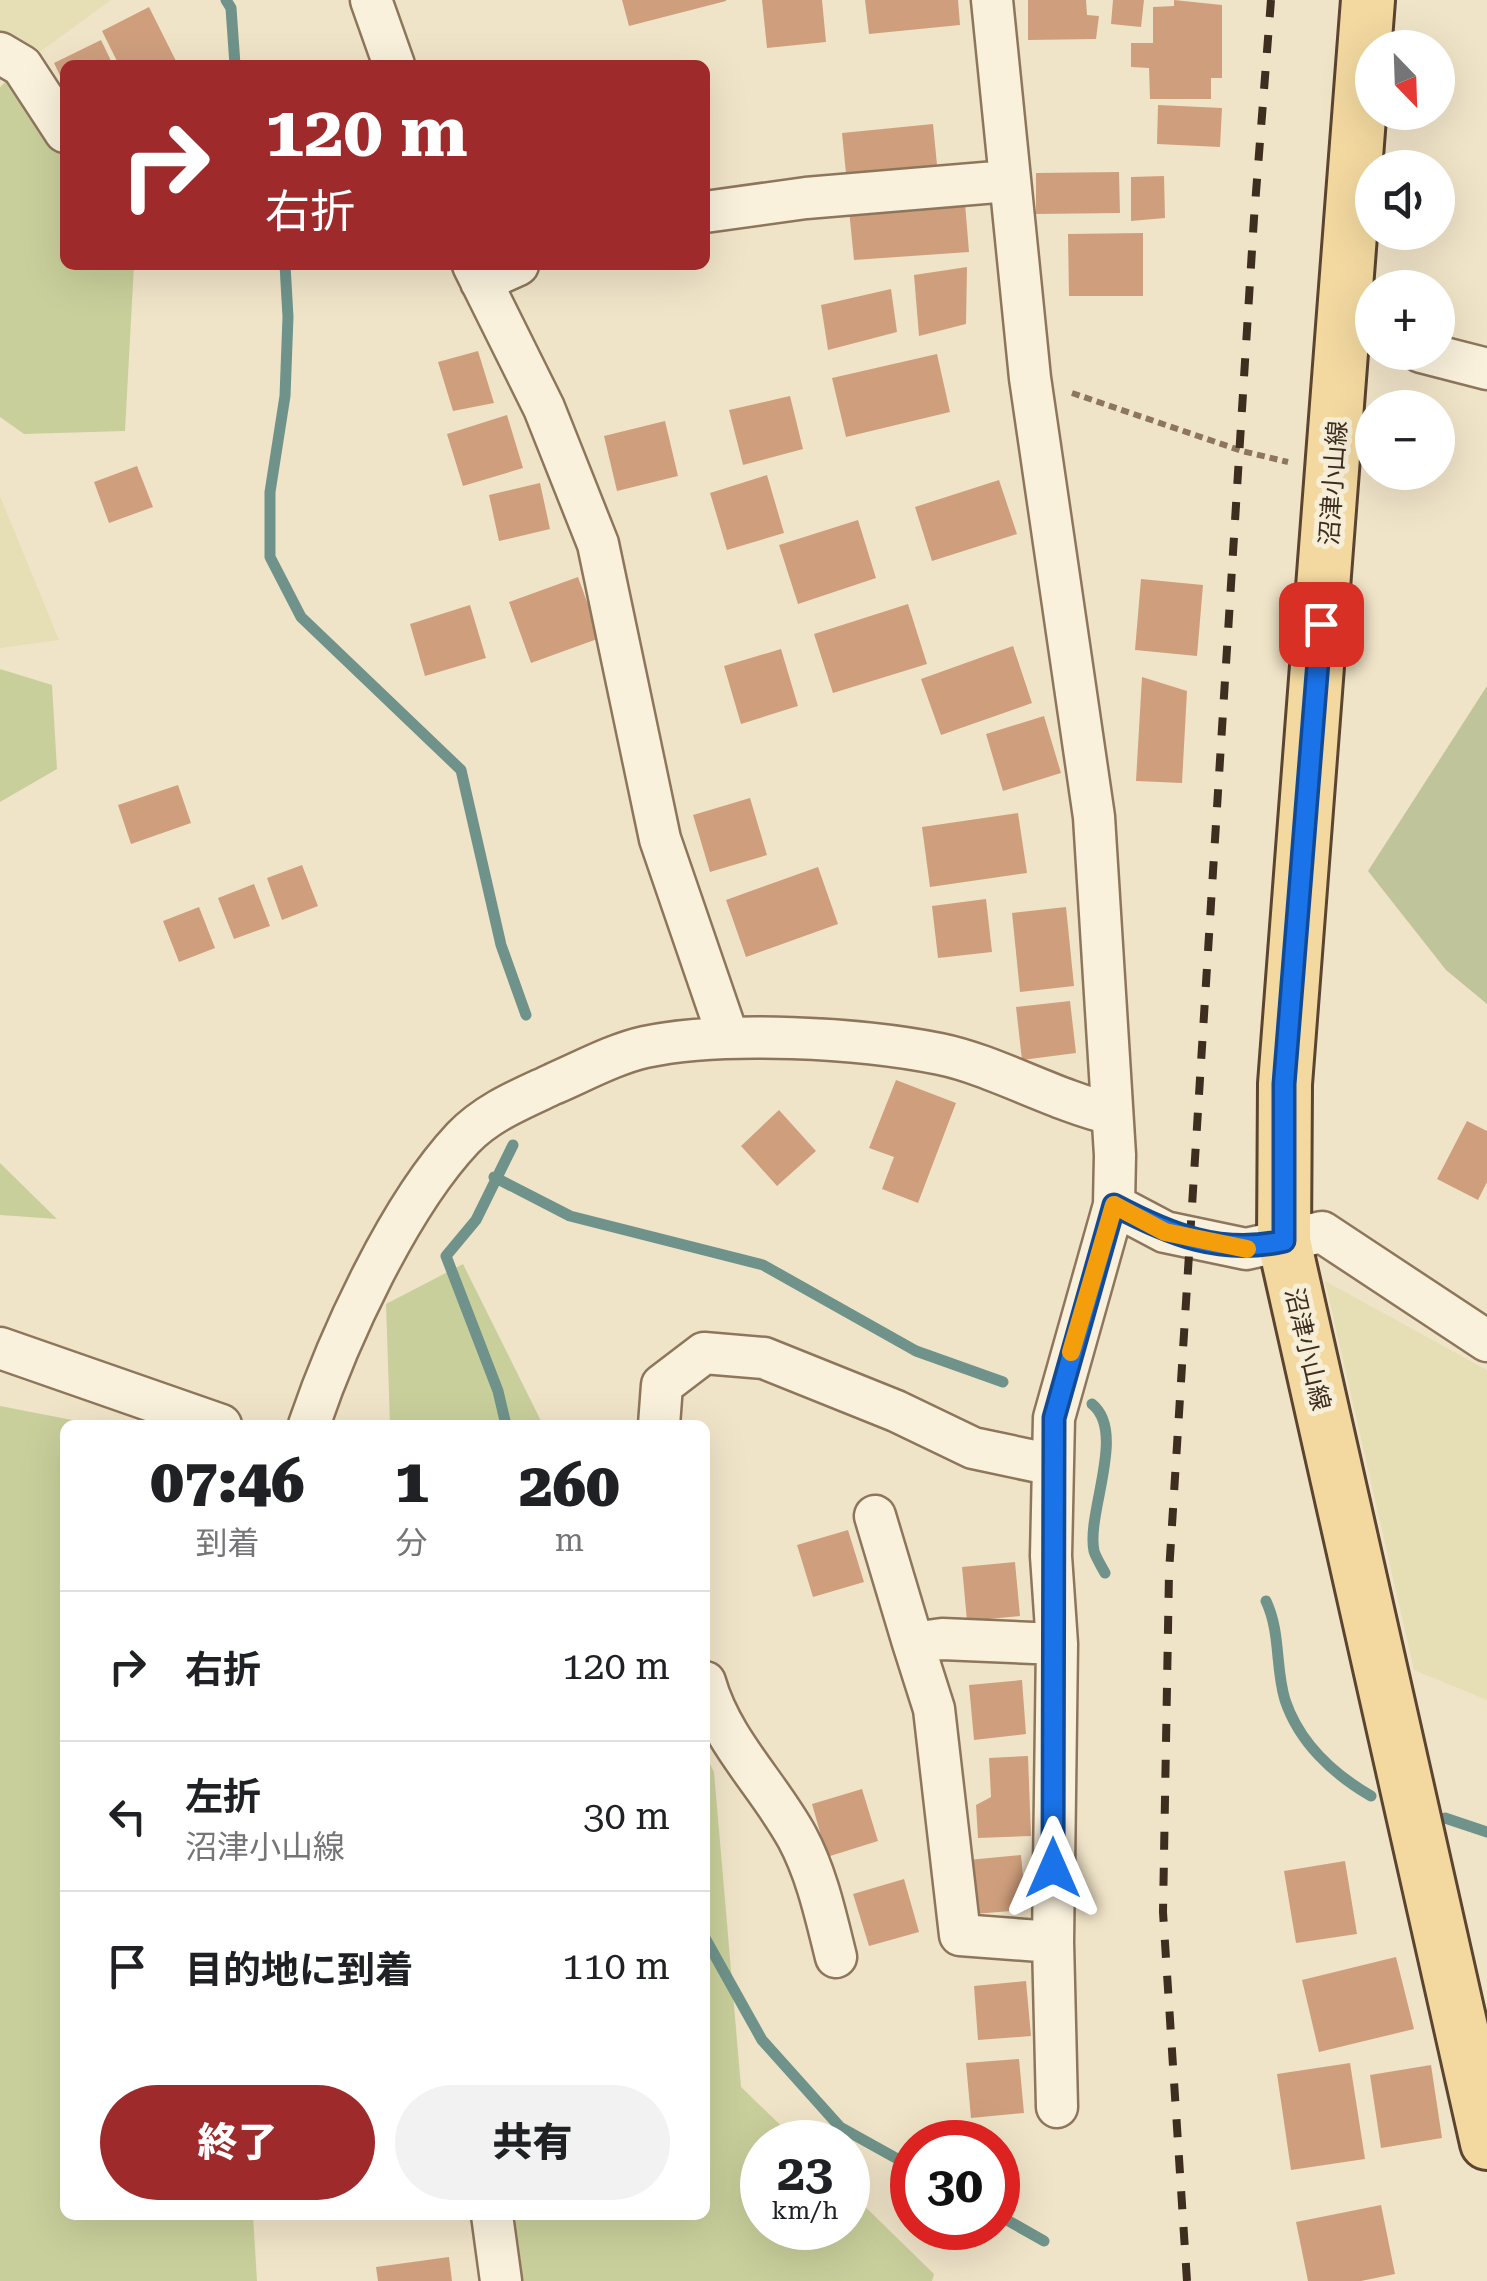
<!DOCTYPE html>
<html lang="ja">
<meta charset="utf-8">
<style>
:root{--surface:#fff;--page:#f2f2f2;--text:#202124;--muted:#757577;--line:#e0e0e0;--accent:#9e2a2b}
body{margin:0;font-family:"Roboto Serif","Noto Sans JP",serif;background:var(--page);color:var(--text);height:100vh;display:flex;flex-direction:column;font-size:38px;white-space:nowrap}
*{box-sizing:border-box;margin:0}
p{font-size:32px;color:var(--muted)}
.icon{flex:none;width:55px;height:55px;fill:none;stroke:currentColor;stroke-width:2;stroke-linecap:round;stroke-linejoin:round}
.map{position:relative;flex:1;overflow:hidden}
.side{position:absolute;left:60px;top:1420px;width:650px;height:800px;display:flex;flex-direction:column;background:var(--surface);border-radius:15px;box-shadow:0 10px 40px #0002}
.side>*{flex:none}
.guide{position:absolute;left:60px;top:60px;width:650px;height:210px;border-radius:15px;box-shadow:0 10px 40px #0002;background:#9e2a2b;color:#fff;overflow:hidden}
.needle{width:65px;rotate:157deg}
.fabs{position:absolute;left:1355px;top:30px;display:grid;gap:20px}
.fabs a{display:grid;place-items:center;width:100px;height:100px;border-radius:50%;background:var(--surface);box-shadow:0 10px 40px #0002;font-size:50px}
.speed{position:absolute;left:740px;top:2120px;display:flex;gap:20px;font-size:50px;font-weight:700;text-align:center}
.speed>*{display:grid;place-content:center;width:130px;height:130px;border-radius:50%;background:var(--surface);box-shadow:0 10px 40px #0002;line-height:1}
.speed small{font-size:25px;font-weight:400}
.speed .limit{border:15px solid #d22;background:#fff;color:#111}
.pin{position:absolute;display:grid;place-items:center;width:85px;height:85px;color:#fff;margin:-42px;border-radius:20px;box-shadow:0 5px 15px #0006}
.me{position:absolute;width:110px;margin:-55px;rotate:0deg;stroke-linejoin:round;filter:drop-shadow(0 0 8px #0008)}
.turn{display:flex;align-items:center;gap:35px;height:210px;padding:0 40px;font-size:45px}
.turn .icon{width:130px;height:130px;stroke-width:2.5}
.turn b{display:block;font-size:70px;line-height:85px}
.eta{display:flex;justify-content:space-evenly;align-items:center;height:170px;text-align:center}
.eta b{font-size:60px;font-weight:800;line-height:70px}
.action{display:flex;gap:20px;margin-top:auto;padding:20px 40px}
.action a{flex:1;height:115px;border-radius:60px;background:var(--accent);color:#fff;font-size:40px;font-weight:800;line-height:115px;text-align:center}
.action a+a{background:var(--page);color:var(--text)}
ul{padding:0;list-style:none}
li{display:flex;align-items:center;gap:30px;height:150px;padding:0 40px;border-top:2px solid var(--line)}
li div{flex:1}
li b{display:block;font-size:38px}
li em{font-style:normal}
.map>svg:first-child{display:block}
.farmland{fill:#e6deb5}
.green{fill:#c9cf9b}
.cemetery{fill:#bfc49a}
.lines{fill:none;stroke-linecap:round;stroke-linejoin:round}
.stream{stroke:#6f938a;stroke-width:11}
.building{fill:#cf9f7d}
.minor-casing{stroke:#8d765c;stroke-width:45}
.major-casing{stroke:#5b4430;stroke-width:58}
.path{stroke:#8d765c;stroke-width:6;stroke-dasharray:8 5;stroke-linecap:butt}
.minor{stroke:#faf1dc;stroke-width:40}
.major{stroke:#f3d9a0;stroke-width:52}
.rail{stroke:#3d2e20;stroke-width:8;stroke-dasharray:18 18;stroke-linecap:butt}
.route-casing{stroke:#114b97;stroke-width:25}
.route{stroke:#1a73e8;stroke-width:18}
.slow{stroke:#f59e0b;stroke-width:18}
.labels{text-anchor:middle;stroke-width:10;stroke-linejoin:round;paint-order:stroke}
.street-label{font-size:25px;fill:#3d2e20;stroke:#f7eed8}
</style>
<div class="map">
<svg width="1487" height="2281" viewBox="0 0 1487 2281">
<rect width="100%" height="100%" fill="#f0e4c8"/>
<path class="farmland" d="M0 0H111L0 81Z
M0 496 59 640 0 648Z
M1325 1281 1487 1370V1700L1414 1670Z"/>
<path class="green" d="M22 66 65 132V265H134L125 431 24 434 0 417V87Z
M0 669 52 685 57 769 0 802Z
M0 1163 57 1219 0 1215Z
M463 1264 543 1425H390L386 1304Z
M0 1406 98 1425H65V2215H253L257 2281H0Z
M705 1754 714 1772 741 2087 798 2142H762V2228H848V2190L934 2274 932 2281H523L515 2215H705Z"/>
<path class="cemetery" d="M1487 686V1004L1446 970 1368 871Z"/>
<g class="lines">
<path class="stream" d="M226 0 231 8 235 65
M285 265 288 317 285 396 270 492V557L301 617 461 770 501 945 526 1015
M494 1177 570 1216 763 1265 916 1351 1003 1382
M1092 1404C1127 1432 1086 1513 1094 1551 1096 1558 1102 1567 1105 1573
M506 1425 498 1391 446 1256 476 1220 513 1145
M1266 1601C1281 1633 1275 1667 1285 1700 1299 1742 1333 1774 1371 1796
M1445 1818 1487 1832
M705 1938 762 2040 840 2127 912 2167
M998 2215 1044 2241"/>
</g>
<path class="building" d="M622 0H726V1L629 26Z
M762 0H822L826 42 767 48Z
M865 0H958L960 25 869 34Z
M1028 0H1086L1087 15 1099 16 1096 39 1028 40Z
M1113 0H1144L1141 27 1111 24Z
M1174 0 1222 5V78H1211V99H1150L1149 68 1131 67V43H1153V7L1174 6Z
M149 7 178 65H119L102 31Z
M101 40 113 65H65V86L54 63Z
M1158 105 1222 108 1220 147 1157 144Z
M933 124 938 175 847 184 842 133Z
M1119 172 1120 213 1036 214V173Z
M1164 176 1165 218 1131 221V177Z
M937 202 936 209 965 203 969 252 854 260 849 210Z
M1143 233V296H1069L1068 234Z
M967 267 966 324 919 336 914 275Z
M891 289 897 332 828 350 821 305Z
M478 351 494 403 453 411 438 362Z
M937 354 950 412 846 437 832 378Z
M790 396 803 449 743 465 729 410Z
M507 415 523 468 463 486 447 434Z
M665 421 678 476 617 491 604 436Z
M137 466 153 507 109 523 94 482Z
M767 475 784 533 727 550 710 493Z
M999 480 1017 534 932 561 915 507Z
M540 483 550 529 499 541 489 495Z
M858 520 876 578 798 604 779 545Z
M578 577 600 638 531 663 509 602Z
M1141 579 1203 585 1197 656 1135 650Z
M908 604 927 664 833 693 814 634Z
M470 605 486 658 425 676 410 624Z
M1013 646 1032 703 941 735 921 679Z
M781 649 798 706 741 724 724 666Z
M1142 677 1187 691 1182 783 1136 781Z
M1044 716 1061 773 1003 791 986 734Z
M178 785 191 823 131 844 118 805Z
M750 798 767 855 710 872 693 815Z
M1018 813 1027 873 930 887 922 827Z
M302 865 318 906 282 920 267 878Z
M818 867 838 924 746 957 726 900Z
M254 884 270 926 234 939 218 898Z
M986 899 992 952 938 958 932 906Z
M199 907 215 948 179 962 163 921Z
M1066 907 1074 986 1020 992 1012 913Z
M1070 1001 1076 1053 1022 1060 1016 1007Z
M896 1080 956 1103 918 1203 882 1189 894 1157 869 1148Z
M779 1110 816 1151 777 1186 741 1146Z
M1467 1121 1487 1131V1182L1478 1200 1437 1179Z
M848 1530 864 1582 813 1597 797 1545Z
M1015 1562 1020 1616 967 1621 962 1567Z
M1022 1680 1026 1734 974 1740 969 1685Z
M1028 1756 1031 1836 978 1838 976 1805 991 1797 989 1758Z
M862 1789 878 1841 827 1857 812 1804Z
M1021 1855 1026 1910 973 1914 968 1860Z
M1345 1861 1357 1934 1296 1943 1284 1871Z
M904 1879 919 1932 869 1946 853 1894Z
M1396 1957 1414 2029 1319 2052 1302 1980Z
M1026 1981 1031 2036 978 2040 974 1986Z
M1019 2059 1024 2113 971 2118 966 2063Z
M1350 2063 1365 2159 1291 2170 1277 2074Z
M1431 2065 1442 2138 1381 2148 1370 2075Z
M1381 2205 1395 2274 1361 2281H1308L1296 2222Z
M449 2257 452 2281H378L376 2267Z"/>
<g class="lines">
<defs>
<path id="minor" d="M371 0 394 65
M992 0 1030 378 1094 817 1115 1155 1114 1205 1165 1232 1246 1249 1322 1232 1487 1341
M0 53 22 66 65 132
M705 212 806 198 1008 181
M473 265 544 408 598 544 660 839 728 1037
M481 282 518 265
M1421 352 1487 369
M0 1348 221 1425
M309 1425C339 1337 399 1206 463 1138 488 1112 521 1099 553 1084 583 1071 614 1054 645 1047 725 1030 860 1038 940 1054 994 1065 1053 1100 1112 1114
M659 1425 662 1385 704 1353 764 1358 896 1411 973 1448 1053 1465
M875 1516 913 1643
M705 1682C722 1742 768 1784 797 1837 817 1874 826 1917 836 1957
M1053 1942 960 1935 934 1709 913 1643 942 1639 1057 1644
M1057 2107 1053 1942 1057 1644 1051 1556 1054 1418 1114 1205
M492 2215 501 2281"/>
<path id="major" d="M1368 0 1285 1084 1284 1241 1487 2143"/>
</defs>
<use href="#minor" class="minor-casing"/>
<use href="#major" class="major-casing"/>
<path class="path" d="M1072 393 1242 451 1288 462"/>
<use href="#minor" class="minor"/>
<use href="#major" class="major"/>
<path class="rail" d="M1187 2281 1163 1912 1169 1573 1254 218 1271 0"/>
</g>
<g class="lines">
<defs>
<path id="route" d="M1053 1868 1054 1418 1114 1205C1171 1235 1220 1255 1284 1241V1084L1321 624"/>
</defs>
<use href="#route" class="route-casing"/>
<use href="#route" class="route"/>
<path class="slow" d="M1071 1352 1114 1205 1165 1232 1247 1249"/>
</g>
<g class="labels">
<g class="street-label">
<text transform="translate(1333 483) rotate(-86)" y="9">沼津小山線</text>
<text transform="translate(1308 1349) rotate(77)" y="9">沼津小山線</text>
</g>
</g>
</svg>
<div class="fabs">
<a><svg class="needle" viewBox="-14 -14 28 28"><path d="M0-13l5 13h-10z" fill="#e53935"/><path d="M0 13l5-13h-10z" fill="#757577"/></svg></a>
<a><svg class="icon" aria-label="sound" viewBox="0 0 24 24"><path d="M4 9h4l5-4v14l-5-4H4zM17 9q2 3 0 6"/></svg></a>
<a>+</a>
<a>−</a>
</div>
<div class="speed"><div>23<small>km/h</small></div><div class="limit">30</div></div>
<div class="pin" style="left:1321px;top:624px;background:#d93025"><svg class="icon" aria-label="arrive" viewBox="0 0 24 24"><path d="M6 21V4h12l-3 4 3 4H6"/></svg></div>
<svg class="me" style="left:1053px;top:1868px" viewBox="-20 -20 40 40"><path d="M0-17L14 15 0 8-14 15z" fill="#1a73e8" stroke="#fff" stroke-width="4"/></svg>
<div class="guide">
<div class="turn"><svg class="icon" aria-label="right" viewBox="0 0 24 24"><path d="M7 20v-9h11M14 6l5 5-5 5"/></svg><div><b>120 m</b>右折</div></div>
</div>
<section class="side">
<div class="eta">
<div><b>07:46</b><p>到着</p></div>
<div><b>1</b><p>分</p></div>
<div><b>260</b><p>m</p></div>
</div>
<ul>
<li><svg class="icon" aria-label="right" viewBox="0 0 24 24"><path d="M7 20v-9h11M14 6l5 5-5 5"/></svg><div><b>右折</b></div><em>120 m</em></li>
<li><svg class="icon" aria-label="left" viewBox="0 0 24 24"><path d="M17 20v-9H6M10 6l-5 5 5 5"/></svg><div><b>左折</b><p>沼津小山線</p></div><em>30 m</em></li>
<li><svg class="icon" aria-label="arrive" viewBox="0 0 24 24"><path d="M6 21V4h12l-3 4 3 4H6"/></svg><div><b>目的地に到着</b></div><em>110 m</em></li>
</ul>
<div class="action"><a>終了</a><a>共有</a></div>
</section>
</div>
